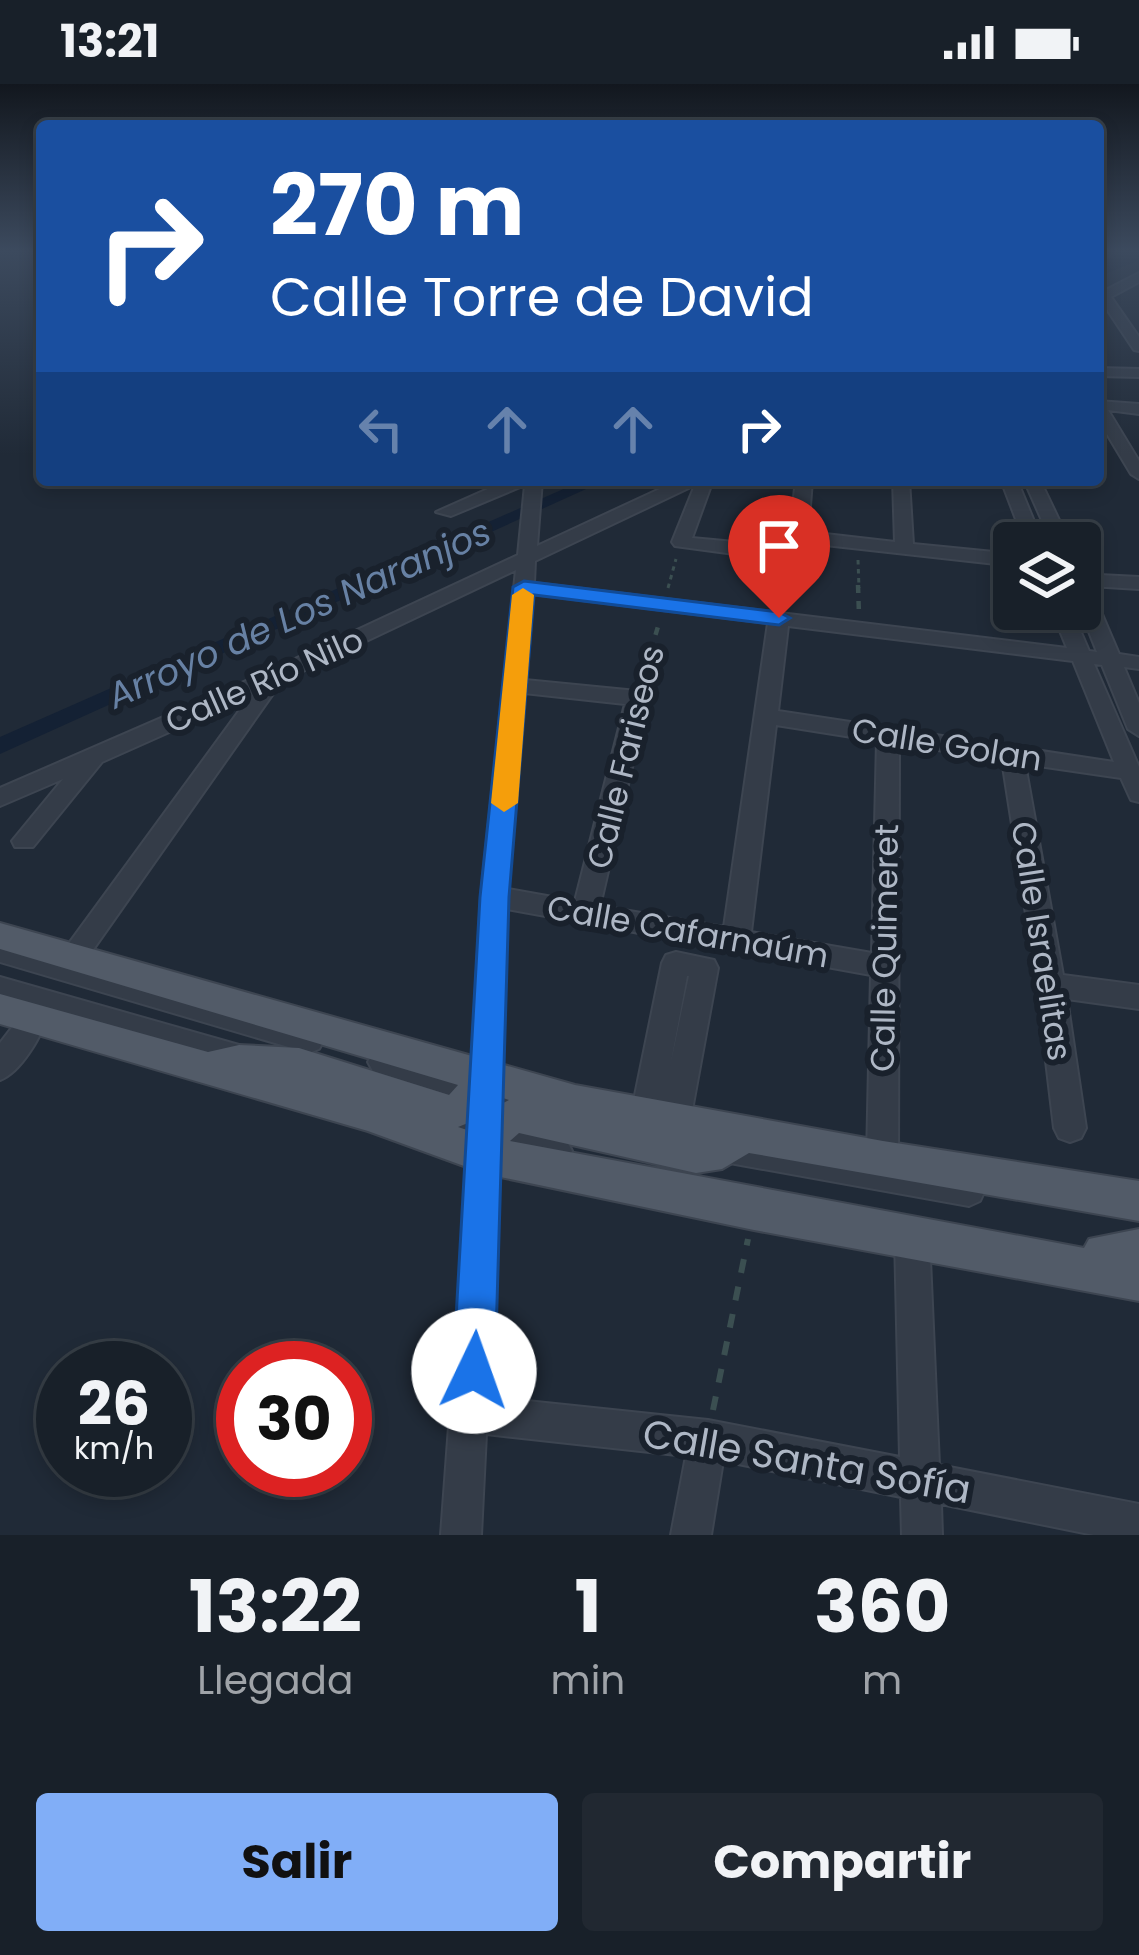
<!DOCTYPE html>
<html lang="es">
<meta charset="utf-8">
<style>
:root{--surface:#182029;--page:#212831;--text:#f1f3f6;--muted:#9fa3a8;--line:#363e46;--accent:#81aef7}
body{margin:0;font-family:Poppins,sans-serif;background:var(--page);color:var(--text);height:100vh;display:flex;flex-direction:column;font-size:45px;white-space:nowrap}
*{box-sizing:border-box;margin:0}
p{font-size:39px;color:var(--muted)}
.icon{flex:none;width:66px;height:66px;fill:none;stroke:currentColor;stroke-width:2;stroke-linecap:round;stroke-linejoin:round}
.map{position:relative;height:1451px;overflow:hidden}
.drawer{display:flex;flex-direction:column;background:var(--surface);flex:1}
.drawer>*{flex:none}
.hud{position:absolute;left:36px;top:36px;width:1068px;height:366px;border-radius:12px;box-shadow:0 6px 18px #0003,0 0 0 3px var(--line);background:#1a4fa0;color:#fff;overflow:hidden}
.fabs{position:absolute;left:993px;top:438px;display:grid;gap:24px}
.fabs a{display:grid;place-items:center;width:108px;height:108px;border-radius:12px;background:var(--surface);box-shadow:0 6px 18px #0003,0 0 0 3px var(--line);font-size:60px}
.speed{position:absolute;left:36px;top:1257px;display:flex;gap:24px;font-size:60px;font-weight:700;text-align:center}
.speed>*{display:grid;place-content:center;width:156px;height:156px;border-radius:50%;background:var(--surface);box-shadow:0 6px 18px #0003,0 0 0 3px var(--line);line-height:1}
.speed small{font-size:30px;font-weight:400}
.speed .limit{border:18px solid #d22;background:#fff;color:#111}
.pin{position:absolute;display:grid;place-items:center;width:102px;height:102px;color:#fff;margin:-123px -51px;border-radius:50% 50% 50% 0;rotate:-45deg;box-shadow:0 0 12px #0007}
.pin .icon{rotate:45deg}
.me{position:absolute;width:132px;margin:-66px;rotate:3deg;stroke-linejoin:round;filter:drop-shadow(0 0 9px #0008)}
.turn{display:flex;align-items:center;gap:42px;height:252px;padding:0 36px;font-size:54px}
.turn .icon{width:156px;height:156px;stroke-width:2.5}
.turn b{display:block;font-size:84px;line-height:102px}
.lanes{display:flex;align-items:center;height:114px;padding:0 36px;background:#0003;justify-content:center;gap:60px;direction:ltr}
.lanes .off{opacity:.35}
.eta{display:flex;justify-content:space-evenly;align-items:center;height:204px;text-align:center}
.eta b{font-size:72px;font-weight:700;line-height:84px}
.primary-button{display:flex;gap:24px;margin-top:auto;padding:24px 36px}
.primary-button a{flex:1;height:138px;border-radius:12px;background:var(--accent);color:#111;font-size:48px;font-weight:700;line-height:138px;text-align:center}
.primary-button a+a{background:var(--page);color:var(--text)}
.status{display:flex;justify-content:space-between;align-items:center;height:84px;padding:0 60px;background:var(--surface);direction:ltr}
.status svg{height:33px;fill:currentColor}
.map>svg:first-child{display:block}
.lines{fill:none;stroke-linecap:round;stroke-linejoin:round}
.canal{fill:#142134;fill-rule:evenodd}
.river{fill:#142134;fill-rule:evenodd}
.minor-casing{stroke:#3d4551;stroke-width:4}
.major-casing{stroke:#3d4551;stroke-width:4}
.path-far2{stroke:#3b4f51;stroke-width:3;stroke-dasharray:4.5 4.5;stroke-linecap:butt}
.path-far1{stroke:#3b4f51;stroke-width:4.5;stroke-dasharray:8 8;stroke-linecap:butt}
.path{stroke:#3b4f51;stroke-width:6;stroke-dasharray:14 14;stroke-linecap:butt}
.minor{fill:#343c48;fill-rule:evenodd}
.major{fill:#525b68;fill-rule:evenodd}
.route{fill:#1a73e8;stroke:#114b97;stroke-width:3}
.slow{fill:#f59e0b}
.labels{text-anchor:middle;stroke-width:12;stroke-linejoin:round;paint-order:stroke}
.street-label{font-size:33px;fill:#aeb7c5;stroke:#19212c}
.water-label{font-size:36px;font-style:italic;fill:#6781a4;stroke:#19212c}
.near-street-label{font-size:39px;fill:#aeb7c5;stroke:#19212c}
</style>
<div class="status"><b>13:21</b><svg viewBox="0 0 49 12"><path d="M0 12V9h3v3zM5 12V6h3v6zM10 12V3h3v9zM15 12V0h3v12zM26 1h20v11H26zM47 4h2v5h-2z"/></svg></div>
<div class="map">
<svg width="1139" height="1451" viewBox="0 0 1139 1451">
<rect width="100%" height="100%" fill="#202a37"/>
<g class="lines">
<path class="canal" d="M584 396H606L0 670V653Z"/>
<path class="river" d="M1124 168H1139V176L1098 193V179Z"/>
<defs>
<path id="minor" d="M1139 189V198L1111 213 1139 253V267L1134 266 1102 218 1098 219V210Z
M1098 284 1139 285V293L1098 292Z
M1098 317 1139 320V330L1108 326 1139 377V395L1131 390 1098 335Z
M508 396H542L537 462 679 396H713L692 454 788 463 796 396H812L808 448 895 458 893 396H909L913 460 1014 470V482L807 459 803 471 779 476 675 462 672 458 695 401 535 477 534 499 1067 564 1051 525H1071L1089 567 1097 568 1080 525V490L1139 493V505L1090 502 1119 570 1139 573V585L1124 583 1139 619V652L1128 645 1102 581 1094 580 1139 683V718L1131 716 1121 694 1025 680 1063 891 1139 901V925L1067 915 1086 1044 1081 1054 1070 1058 1059 1054 1054 1044 1037 901 1002 676 899 660 898 1079 980 1095 985 1106 980 1117 969 1122 702 1074 697 1064 702 1054 713 1049 867 1074 871 891 507 825 500 1000 550 1015 554 1025 550 1035 539 1039 373 987 368 978 373 969 383 965 471 991 481 813 516 486 282 597 83 880 319 947 324 956 319 965 309 969 0 878V856L59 873 250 612 102 678 33 763H15L12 757 63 695 0 722V704L267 588 518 471 525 401 451 432 436 428ZM533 510 768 539 724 843 600 822 648 614 637 607 525 596ZM788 542 1073 577 1114 678 778 627ZM524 609 625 620 575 817 508 805ZM776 641 877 657 872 869 751 848Z
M1001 396H1017L1043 459H1025Z
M1024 396H1040L1070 459H1052Z
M676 868 714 876 718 884 690 1037 686 1047 675 1051 664 1047 660 1034 657 1041 646 1045 635 1041 631 1031 662 879 666 871ZM687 892H689L670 983Z
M0 893 246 963 256 967 261 976 256 985 246 989 46 930C45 949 20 989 0 996V959L27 924 0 917Z
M434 1019 556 1052 567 1057 572 1067 567 1077 556 1082 501 1066 488 1313 708 1336 900 1373 895 1152 900 1140 912 1135 924 1140 929 1152 939 1381 1139 1420V1451H1094L941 1420 942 1451H902L901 1413 723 1377 711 1451H671L686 1372 486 1350 481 1451H441L470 1057 423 1043 419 1033 423 1023Z"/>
<path id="major" d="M0 839 575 1001 883 1057 1139 1097V1137L749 1069 722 1085 696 1089 519 1049 510 1057 1084 1164 1089 1155 1139 1145V1217L754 1146 486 1090 368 1047 0 940V910L208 968 239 961 299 964 449 1011 458 1001 0 865ZM494 1011 509 1016 480 1031 473 1048 458 1043 478 1035Z"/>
</defs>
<use href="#minor" class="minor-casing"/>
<use href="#major" class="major-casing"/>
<path class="path-far2" d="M858 476 859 504
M668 504 676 475"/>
<path class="path-far1" d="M858 501 859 531
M642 597 659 539"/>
<path class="path" d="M713 1326 748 1155"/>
<use href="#minor" class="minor"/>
<use href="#major" class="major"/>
</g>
<linearGradient id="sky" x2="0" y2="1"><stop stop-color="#12171e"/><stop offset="0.45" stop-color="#3c4a5e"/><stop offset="1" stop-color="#3c4a5e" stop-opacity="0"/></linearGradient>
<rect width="1139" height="371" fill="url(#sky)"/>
<path class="route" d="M524 497 779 528 790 534 779 541 534 511 509 813 495 1287 489 1302 474 1308 459 1302 453 1287 480 813 513 503Z"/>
<path class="slow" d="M523 504 534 511 518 719 504 728 491 719 512 511Z"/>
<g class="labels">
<g class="street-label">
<text transform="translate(264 596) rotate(-24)" y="12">Calle Río Nilo</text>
<text transform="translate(947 660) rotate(9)" y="12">Calle Golan</text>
<text transform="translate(625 673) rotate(-76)" y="12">Calle Fariseos</text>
<text transform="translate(688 847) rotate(10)" y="12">Calle Cafarnaúm</text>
<text transform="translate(1042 857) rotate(81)" y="12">Calle Israelitas</text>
<text transform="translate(884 864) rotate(-89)" y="12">Calle Quimeret</text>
</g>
<g class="water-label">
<text transform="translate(299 529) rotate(-24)" y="13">Arroyo de Los Naranjos</text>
</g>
<g class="near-street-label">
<text transform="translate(807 1377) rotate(10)" y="14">Calle Santa Sofía</text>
</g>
</g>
</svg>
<div class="fabs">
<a><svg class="icon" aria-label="layers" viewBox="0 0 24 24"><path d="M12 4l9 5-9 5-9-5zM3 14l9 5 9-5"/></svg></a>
</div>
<div class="speed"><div>26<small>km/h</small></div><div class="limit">30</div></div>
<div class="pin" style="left:779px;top:534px;background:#d93025"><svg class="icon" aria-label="arrive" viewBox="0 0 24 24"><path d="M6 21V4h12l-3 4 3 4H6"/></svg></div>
<svg class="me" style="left:474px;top:1287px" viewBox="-20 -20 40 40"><circle r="19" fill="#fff"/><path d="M0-13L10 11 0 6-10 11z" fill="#1a73e8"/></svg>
<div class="hud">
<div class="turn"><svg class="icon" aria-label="right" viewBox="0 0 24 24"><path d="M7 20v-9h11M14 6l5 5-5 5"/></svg><div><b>270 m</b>Calle Torre de David</div></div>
<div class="lanes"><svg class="icon off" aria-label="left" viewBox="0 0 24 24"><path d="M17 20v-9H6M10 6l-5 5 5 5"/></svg><svg class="icon off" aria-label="ahead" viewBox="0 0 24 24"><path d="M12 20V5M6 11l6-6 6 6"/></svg><svg class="icon off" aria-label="ahead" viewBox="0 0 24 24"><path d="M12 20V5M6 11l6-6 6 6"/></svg><svg class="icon" aria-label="right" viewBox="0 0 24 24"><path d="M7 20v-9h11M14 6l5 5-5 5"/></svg></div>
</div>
</div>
<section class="drawer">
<div class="eta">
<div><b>13:22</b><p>Llegada</p></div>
<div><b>1</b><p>min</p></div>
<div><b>360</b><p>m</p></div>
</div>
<div class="primary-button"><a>Salir</a><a>Compartir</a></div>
</section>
